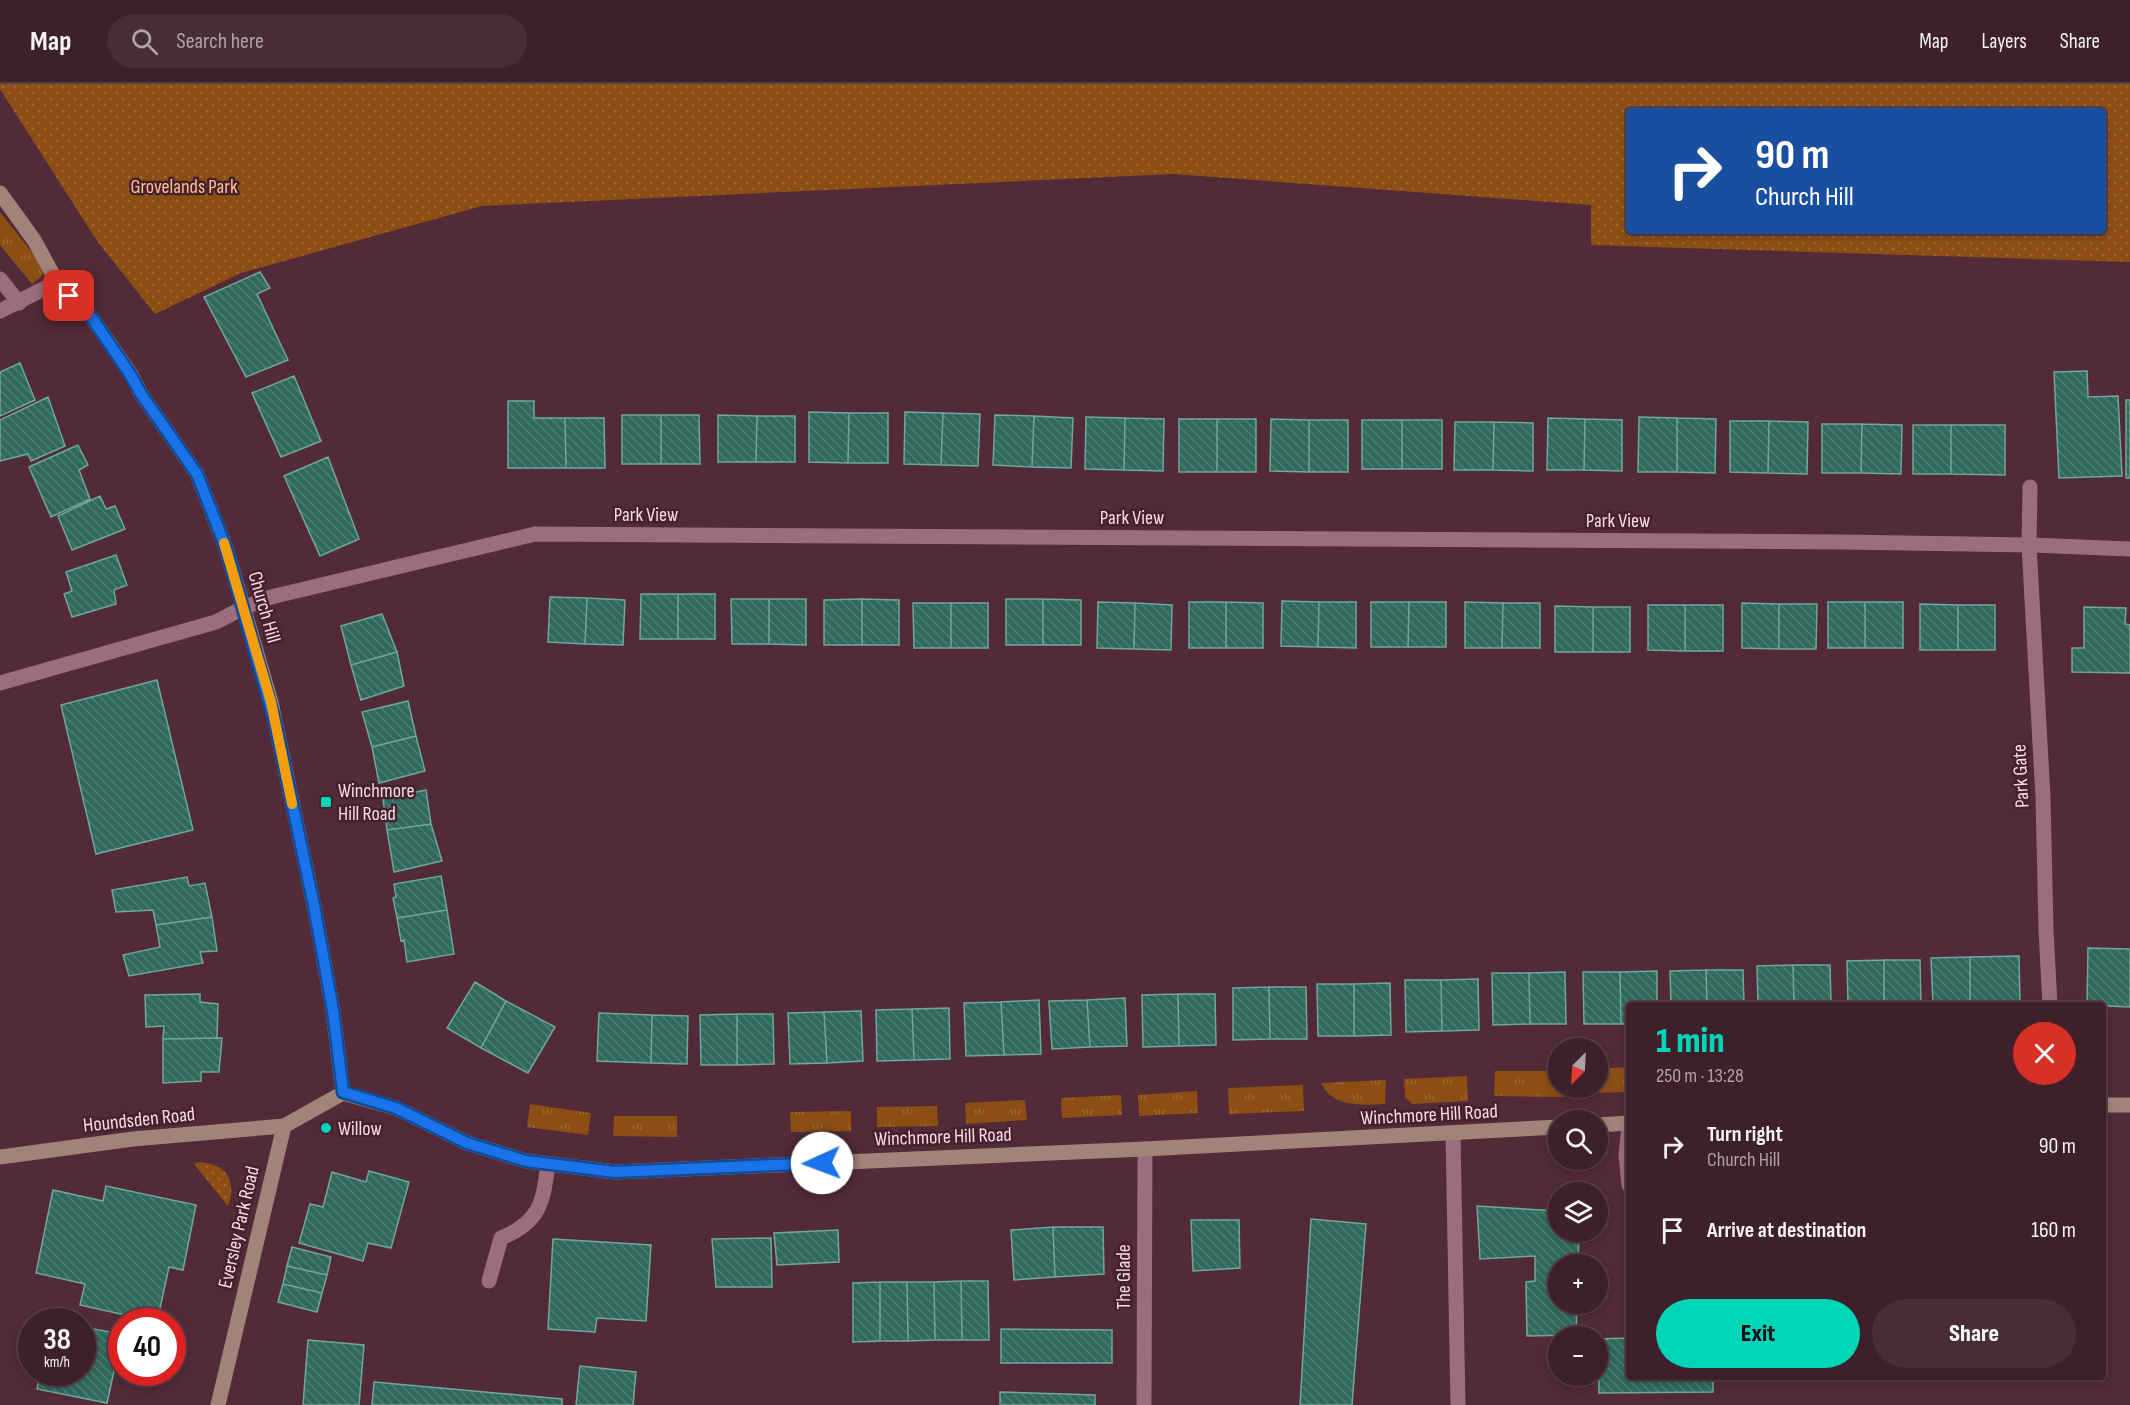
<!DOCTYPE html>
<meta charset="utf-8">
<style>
:root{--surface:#3e202a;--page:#492d36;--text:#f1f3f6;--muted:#ada3a8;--line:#573e47;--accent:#00d5b7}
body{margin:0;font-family:"Sofia Sans Condensed",sans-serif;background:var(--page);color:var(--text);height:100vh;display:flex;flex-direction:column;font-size:22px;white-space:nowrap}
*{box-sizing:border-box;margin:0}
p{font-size:20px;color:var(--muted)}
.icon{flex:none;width:33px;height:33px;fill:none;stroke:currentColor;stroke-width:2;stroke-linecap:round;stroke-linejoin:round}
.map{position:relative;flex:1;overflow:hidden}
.side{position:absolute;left:1626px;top:918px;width:480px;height:378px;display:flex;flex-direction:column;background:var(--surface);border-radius:6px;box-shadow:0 3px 9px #0003,0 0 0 2px var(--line)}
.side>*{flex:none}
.top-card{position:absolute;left:1626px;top:24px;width:480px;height:126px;border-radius:6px;box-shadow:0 3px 9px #0003,0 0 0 2px var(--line);background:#1a4fa0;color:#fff;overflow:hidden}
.needle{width:39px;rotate:204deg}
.controls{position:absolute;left:1548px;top:954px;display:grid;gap:12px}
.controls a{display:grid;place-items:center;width:60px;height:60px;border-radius:50%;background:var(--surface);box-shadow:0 3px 9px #0003,0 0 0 2px var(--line);font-size:30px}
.speed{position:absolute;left:18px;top:1224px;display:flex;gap:12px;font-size:30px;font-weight:700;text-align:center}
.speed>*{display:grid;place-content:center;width:78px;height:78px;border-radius:50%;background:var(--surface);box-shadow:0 3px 9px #0003,0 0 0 2px var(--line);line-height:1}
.speed small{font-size:15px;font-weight:400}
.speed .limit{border:9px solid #d22;background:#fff;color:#111}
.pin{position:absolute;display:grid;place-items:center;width:51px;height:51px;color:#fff;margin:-26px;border-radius:12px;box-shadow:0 3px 9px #0006}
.me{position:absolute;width:66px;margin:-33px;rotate:268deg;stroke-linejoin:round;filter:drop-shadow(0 0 4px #0008)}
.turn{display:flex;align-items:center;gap:21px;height:126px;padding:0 30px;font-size:27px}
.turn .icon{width:78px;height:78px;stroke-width:2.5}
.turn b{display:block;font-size:42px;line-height:51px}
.round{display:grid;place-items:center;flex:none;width:63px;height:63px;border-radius:32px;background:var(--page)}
.head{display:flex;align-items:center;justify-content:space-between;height:102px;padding:0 30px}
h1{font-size:36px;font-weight:800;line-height:45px;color:var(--accent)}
.action{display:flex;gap:12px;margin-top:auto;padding:12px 30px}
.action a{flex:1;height:69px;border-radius:36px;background:var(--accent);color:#111;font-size:24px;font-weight:800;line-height:69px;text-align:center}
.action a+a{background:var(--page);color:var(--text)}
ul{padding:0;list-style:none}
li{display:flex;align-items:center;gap:18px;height:84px;padding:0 30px}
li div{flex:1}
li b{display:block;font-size:22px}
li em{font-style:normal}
header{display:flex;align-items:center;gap:36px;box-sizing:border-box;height:84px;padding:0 30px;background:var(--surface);border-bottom:2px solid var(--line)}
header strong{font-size:28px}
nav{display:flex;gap:33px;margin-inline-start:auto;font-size:21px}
.search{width:420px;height:54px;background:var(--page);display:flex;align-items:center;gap:15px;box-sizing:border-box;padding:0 21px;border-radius:33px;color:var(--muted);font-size:22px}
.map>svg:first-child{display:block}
.grass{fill:url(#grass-tufts)}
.park{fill:url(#park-dots);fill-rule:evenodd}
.building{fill:url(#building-back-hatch);stroke:#6fa89b;stroke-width:1.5}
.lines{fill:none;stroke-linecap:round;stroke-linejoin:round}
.lane{stroke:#9c6d7d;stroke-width:15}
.street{stroke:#9c6d7d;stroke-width:15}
.secondary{stroke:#a08379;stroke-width:15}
.route-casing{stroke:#114b97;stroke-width:15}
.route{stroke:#1a73e8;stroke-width:10}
.slow{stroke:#f59e0b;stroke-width:10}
.poi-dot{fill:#00d5b7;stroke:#47202e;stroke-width:2}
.labels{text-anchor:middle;stroke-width:5;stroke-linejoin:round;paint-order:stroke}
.park-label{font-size:20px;fill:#fec194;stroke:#47202e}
.street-label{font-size:20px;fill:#f6dce3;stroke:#47202e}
.poi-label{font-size:20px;fill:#f6dce3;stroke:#47202e;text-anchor:start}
</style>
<header>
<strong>Map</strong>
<div class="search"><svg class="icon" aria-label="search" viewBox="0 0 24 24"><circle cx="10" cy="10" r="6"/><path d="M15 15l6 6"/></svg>Search here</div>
<nav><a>Map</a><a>Layers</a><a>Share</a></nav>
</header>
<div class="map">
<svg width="2130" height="1321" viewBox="0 0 2130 1321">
<defs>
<pattern id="grass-tufts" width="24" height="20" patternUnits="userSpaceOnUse" patternTransform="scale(1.5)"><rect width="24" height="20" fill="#8c4e13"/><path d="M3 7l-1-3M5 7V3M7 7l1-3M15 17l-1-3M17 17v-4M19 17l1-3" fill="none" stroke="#9d6735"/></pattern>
<pattern id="park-dots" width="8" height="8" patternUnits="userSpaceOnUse" patternTransform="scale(1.5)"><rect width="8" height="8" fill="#8c4e13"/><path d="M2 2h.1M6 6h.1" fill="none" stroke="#9d6735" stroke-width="1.8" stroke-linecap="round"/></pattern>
<pattern id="building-back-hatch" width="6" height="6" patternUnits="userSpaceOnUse" patternTransform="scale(1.5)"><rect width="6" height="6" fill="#2f685c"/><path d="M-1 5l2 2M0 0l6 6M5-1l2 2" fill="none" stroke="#4e7d73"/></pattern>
</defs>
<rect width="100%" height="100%" fill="#522a38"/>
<path class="grass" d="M0 128 45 185 41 193 32 200 0 161Z
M1629 983V1008L1585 1009 1580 1006V1004H1598V985Z
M1495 987H1558V1004H1565V1013L1494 1012Z
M1467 992 1468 1017 1412 1020 1405 1013 1404 995Z
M1386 996 1385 1020C1362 1021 1333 1024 1321 999Z
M1303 1001 1304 1027 1229 1030 1228 1004Z
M1197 1007 1198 1029 1139 1032 1138 1011Z
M1121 1011 1122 1031 1062 1034 1061 1014Z
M1025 1016 1027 1036 966 1040 965 1019Z
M530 1020 591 1029 588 1051 527 1043Z
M937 1022 938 1042 877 1043V1023Z
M851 1027V1047L791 1048 790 1028Z
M614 1032H677V1053L613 1052Z"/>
<path class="park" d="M0 0H2130V178L1591 161V121L1173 90 482 122 241 189 155 230 97 157 0 5ZM1629 27H2103V147H1629Z
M199 1078C227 1080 237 1097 228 1122L194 1080Z"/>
<path class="building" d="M260 188 270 204 257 210 288 276 246 293 204 213Z
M20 279 35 316 0 332V288Z
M2087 287 2088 313 2118 312 2122 392 2059 394 2054 288Z
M294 292 321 357 281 373 252 309Z
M48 313 65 362 31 377 28 370 0 377V336Z
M2126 316H2130V394H2126Z
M508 317H534V334H565L566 384H508Z
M809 328 849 329 848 379 809 378Z
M905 328 943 329 941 381 904 380Z
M849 329H888V379H848Z
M943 329 980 330 978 382 941 381Z
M622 331H661V380H622Z
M661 331H699L700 380H661Z
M718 331 757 332 756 378H718Z
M995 331 1034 332 1032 383 993 381Z
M757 332H795V378H756Z
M1034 332 1073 334 1071 384 1032 383Z
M1086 333 1125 334 1124 386 1085 385Z
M1639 333 1677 334V388H1638Z
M565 334H604L605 384H566Z
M1125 334 1164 335 1163 387 1124 386Z
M1548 334 1585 335 1584 386H1547Z
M1677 334 1716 335 1715 389 1677 388Z
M1179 335H1217V388H1179Z
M1217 335H1256V388H1217Z
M1271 335 1309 336V388L1270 387Z
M1585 335 1622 336V387L1584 386Z
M1309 336H1348V388H1309Z
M1362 336H1402V385H1362Z
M1402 336H1442V385H1402Z
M1730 337H1769L1768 389 1730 388Z
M1769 337 1808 338 1807 390 1768 389Z
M1455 338H1494L1493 386H1454Z
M1494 338 1533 339V387L1493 386Z
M1822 340H1862L1861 389H1822Z
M1862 340 1902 341 1901 390 1861 389Z
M1913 341H1951V390H1913Z
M1951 341H2005V391L1951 390Z
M78 361 88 381 79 386 90 415 51 433 29 383Z
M328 373 359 455 320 472 284 392Z
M100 412 106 425 115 422 125 445 72 466 58 432Z
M116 471 127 501 114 506 116 520 72 533 64 510 72 507 66 488Z
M641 510H678V555H640Z
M678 510H715V555H678Z
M550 513 587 514 585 560 548 558Z
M587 514 625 516 623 561 585 560Z
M731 515H769V560H732Z
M769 515H806V561L769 560Z
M862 515V561H824V516Z
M862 515 899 516V561H862Z
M1006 515H1043V561H1006Z
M1043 515 1081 516V561H1043Z
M1282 517 1319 518 1318 563 1281 562Z
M1098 518 1135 519 1134 565 1097 564Z
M1189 518H1226V564H1189Z
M1226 518 1263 519V564H1226Z
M1319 518H1356V564L1318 563Z
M1371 518H1409L1408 563H1371Z
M1409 518H1446V563H1408Z
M1465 518 1503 519 1502 564H1465Z
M1828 518H1865V564H1828Z
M1865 518H1903V564H1865Z
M913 519H951V564H914Z
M951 519H988V564H951Z
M1135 519 1172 521 1171 566 1134 565Z
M1503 519H1540V564H1502Z
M1742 519 1779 520V565L1742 564Z
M1779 520H1817L1816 565H1779Z
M1920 520 1958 521V566H1920Z
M1648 521H1685V567L1648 566Z
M1685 521H1723V567H1685Z
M1958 521H1995V566H1958Z
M1555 522 1593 523V568H1555Z
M1593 523H1630V568H1593Z
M2084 523 2126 524 2125 540 2130 541V589L2072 588V564H2084Z
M382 530 397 568 351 581 341 542Z
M397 568 404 602 361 616 351 581Z
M157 596 193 746 96 770 61 621Z
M408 617 416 652 372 663 362 628Z
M416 652 425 687 379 699 372 663Z
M426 706 431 740 387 746 383 715Z
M431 740 442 777 394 788 387 746Z
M441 792 447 826 397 834 393 814 396 813 394 800Z
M187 793 189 802 205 799 212 833 156 841 153 826 116 828 112 806Z
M447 826 454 870 407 878 404 856 401 857 397 834Z
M212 833 217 867 200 868 203 879 129 892 123 871 160 863 156 841Z
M2088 864 2130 865V923L2087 921Z
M2019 872 2020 921H1970V873Z
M1970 873V921H1933L1931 874Z
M1884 876V921H1848L1847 877Z
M1884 876H1920L1921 921H1884Z
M1793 881 1794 921H1758L1757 882Z
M1793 881H1830L1831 921H1794Z
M1706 886 1707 921H1671L1670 887Z
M1706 886H1743L1744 921H1707Z
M1657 887V921H1629V940H1621L1620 888Z
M1565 888 1566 940H1530L1529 889Z
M1583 888H1620L1621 940H1584Z
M1492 889H1529L1530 940 1493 941Z
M1478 895 1479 946 1442 947 1441 896Z
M1405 896H1441L1442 947 1406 948Z
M475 898 506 917 481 964 447 944Z
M1390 899 1391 951 1354 952V900Z
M1317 900H1354V952H1318Z
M1269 903 1270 955 1233 956V904Z
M1269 903H1306L1307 955H1270Z
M200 910V918L218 920 217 954 163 955 164 942 146 943 145 911Z
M1178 910 1179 962 1143 963 1142 911Z
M1178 910H1215L1216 961 1179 962Z
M1125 914 1127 962 1090 963 1087 916Z
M1039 916 1041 970 1004 971 1001 918Z
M1087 916 1090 963 1052 965 1049 917Z
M506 917 555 943 528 989 481 964Z
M1001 918 1004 971 966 972 964 919Z
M949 924 950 975 914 976 912 925Z
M912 925 914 976 877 977 876 926Z
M861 927 863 977 827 979 824 928Z
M824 928 827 979 790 980 788 929Z
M599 929 652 931 651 979 597 977Z
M737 930H773L774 980 737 981Z
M737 930V981H701L700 931Z
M652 931 688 932 687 980 651 979Z
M222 954 219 988H201V997L163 999V955Z
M369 1087 409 1098 391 1164 368 1159 363 1177 299 1159 310 1120 323 1123 332 1088 366 1098Z
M106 1102 196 1121 183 1186 169 1183 157 1238 80 1221 85 1200 36 1189 53 1106 103 1117Z
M1477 1122 1558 1127V1148H1579L1578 1180H1558V1220H1577L1576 1251 1527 1252 1526 1198 1535 1197V1172L1480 1175Z
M1311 1135 1366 1140 1352 1321H1300Z
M1191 1136H1239L1240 1184 1193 1187Z
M1053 1143H1103L1104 1190 1055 1193Z
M1053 1143 1055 1193 1014 1196 1011 1146Z
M838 1146 839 1178 777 1181 774 1149Z
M771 1154 772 1203H716L712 1155Z
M553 1155 651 1161 646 1237 597 1234 595 1248 548 1245Z
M292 1163 331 1173 327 1191 287 1182Z
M287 1182 327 1191 322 1209 283 1200Z
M961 1197 962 1256H935L934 1198Z
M961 1197H988L989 1256H962Z
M880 1198V1257L853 1258V1199Z
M880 1198H907L908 1257H880Z
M907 1198H934L935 1256 908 1257Z
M283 1200 322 1209 317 1228 278 1218Z
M82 1243 122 1250 107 1319 37 1305 40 1288H82Z
M1001 1245 1112 1246V1279H1001Z
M1629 1254V1293H1713V1308L1599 1309 1598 1255Z
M308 1256 364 1261 359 1321H303Z
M580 1282 636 1288 633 1321H576Z
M374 1298 562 1315V1321H372Z
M1000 1308 1095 1311V1321H1000Z"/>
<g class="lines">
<path class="lane" d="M0 195 19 219
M2029 461 2030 403
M0 599 216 538 243 524
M1629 1043 1626 1071 1629 1101
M1453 1050 1458 1321
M489 1197 501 1154C540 1138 543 1119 548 1080"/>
<path class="street" d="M0 227 57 198
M2029 461 2043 713 2046 846 2050 921
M243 524 271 513 535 450 1843 458 2029 461 2130 465
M1144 1321 1145 1065"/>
<path class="secondary" d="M0 109 34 156 57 198 92 234 130 289 141 310 197 390 226 464 271 618 314 822 333 927 343 1009
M343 1009 396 1024 467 1059 526 1077 615 1088 1145 1065 1558 1043
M2103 1021H2130
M1598 1041 1629 1039
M0 1073 133 1055 284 1042
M218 1321 284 1042 343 1009"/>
</g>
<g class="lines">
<defs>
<path id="route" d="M69 212 92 234 130 290 141 310 197 390 226 464 275 638 314 822 333 927 343 1008 396 1024 467 1059 526 1077 615 1088 822 1079"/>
</defs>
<use href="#route" class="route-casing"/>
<use href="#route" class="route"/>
<path class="slow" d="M224 459 271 618 292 720"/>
</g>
<g class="poi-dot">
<rect x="320" y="712" width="12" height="12" rx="3"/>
<circle cx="326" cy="1044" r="6"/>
</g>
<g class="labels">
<g class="park-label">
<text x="184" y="109">Grovelands Park</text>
</g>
<g class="street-label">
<text x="646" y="437">Park View</text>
<text x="1132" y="440">Park View</text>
<text x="1618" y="443">Park View</text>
<text transform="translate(265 523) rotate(74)" y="7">Church Hill</text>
<text transform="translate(2020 692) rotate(-93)" y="7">Park Gate</text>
<text transform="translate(1429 1030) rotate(-3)" y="7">Winchmore Hill Road</text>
<text transform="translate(139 1035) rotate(-6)" y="7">Houndsden Road</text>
<text transform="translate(943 1052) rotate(-2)" y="7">Winchmore Hill Road</text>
<text transform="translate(238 1143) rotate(-77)" y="7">Eversley Park Road</text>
<text transform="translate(1123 1193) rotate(-90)" y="7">The Glade</text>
</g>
<g class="poi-label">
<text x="338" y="713">Winchmore<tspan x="338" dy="23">Hill Road</tspan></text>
<text x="338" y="1051">Willow</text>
</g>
</g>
</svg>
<div class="controls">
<a><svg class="needle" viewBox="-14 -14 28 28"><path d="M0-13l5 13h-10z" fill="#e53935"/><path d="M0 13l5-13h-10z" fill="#ada3a8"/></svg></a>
<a><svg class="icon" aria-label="search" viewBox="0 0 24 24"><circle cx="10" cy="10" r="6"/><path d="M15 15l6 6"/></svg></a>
<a><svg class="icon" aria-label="layers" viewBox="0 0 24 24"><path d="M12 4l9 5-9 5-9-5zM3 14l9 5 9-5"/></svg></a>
<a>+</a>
<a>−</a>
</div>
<div class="speed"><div>38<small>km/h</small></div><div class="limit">40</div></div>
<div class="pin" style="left:69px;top:212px;background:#d93025"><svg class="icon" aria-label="arrive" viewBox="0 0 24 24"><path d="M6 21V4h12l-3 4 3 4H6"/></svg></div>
<svg class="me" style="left:822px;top:1079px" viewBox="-20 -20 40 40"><circle r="19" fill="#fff"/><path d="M0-13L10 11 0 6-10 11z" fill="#1a73e8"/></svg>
<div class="top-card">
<div class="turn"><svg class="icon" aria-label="right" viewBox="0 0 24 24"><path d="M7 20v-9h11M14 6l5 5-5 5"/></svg><div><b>90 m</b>Church Hill</div></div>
</div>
<section class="side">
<div class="head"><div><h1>1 min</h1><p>250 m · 13:28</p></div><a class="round" style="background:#d93025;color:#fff"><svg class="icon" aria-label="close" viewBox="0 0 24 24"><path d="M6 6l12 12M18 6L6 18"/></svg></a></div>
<ul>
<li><svg class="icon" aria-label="right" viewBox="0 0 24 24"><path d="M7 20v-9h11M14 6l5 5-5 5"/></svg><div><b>Turn right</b><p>Church Hill</p></div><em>90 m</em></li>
<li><svg class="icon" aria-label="arrive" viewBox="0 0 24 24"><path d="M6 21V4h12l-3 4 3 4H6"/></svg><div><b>Arrive at destination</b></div><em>160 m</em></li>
</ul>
<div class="action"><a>Exit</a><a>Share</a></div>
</section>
</div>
